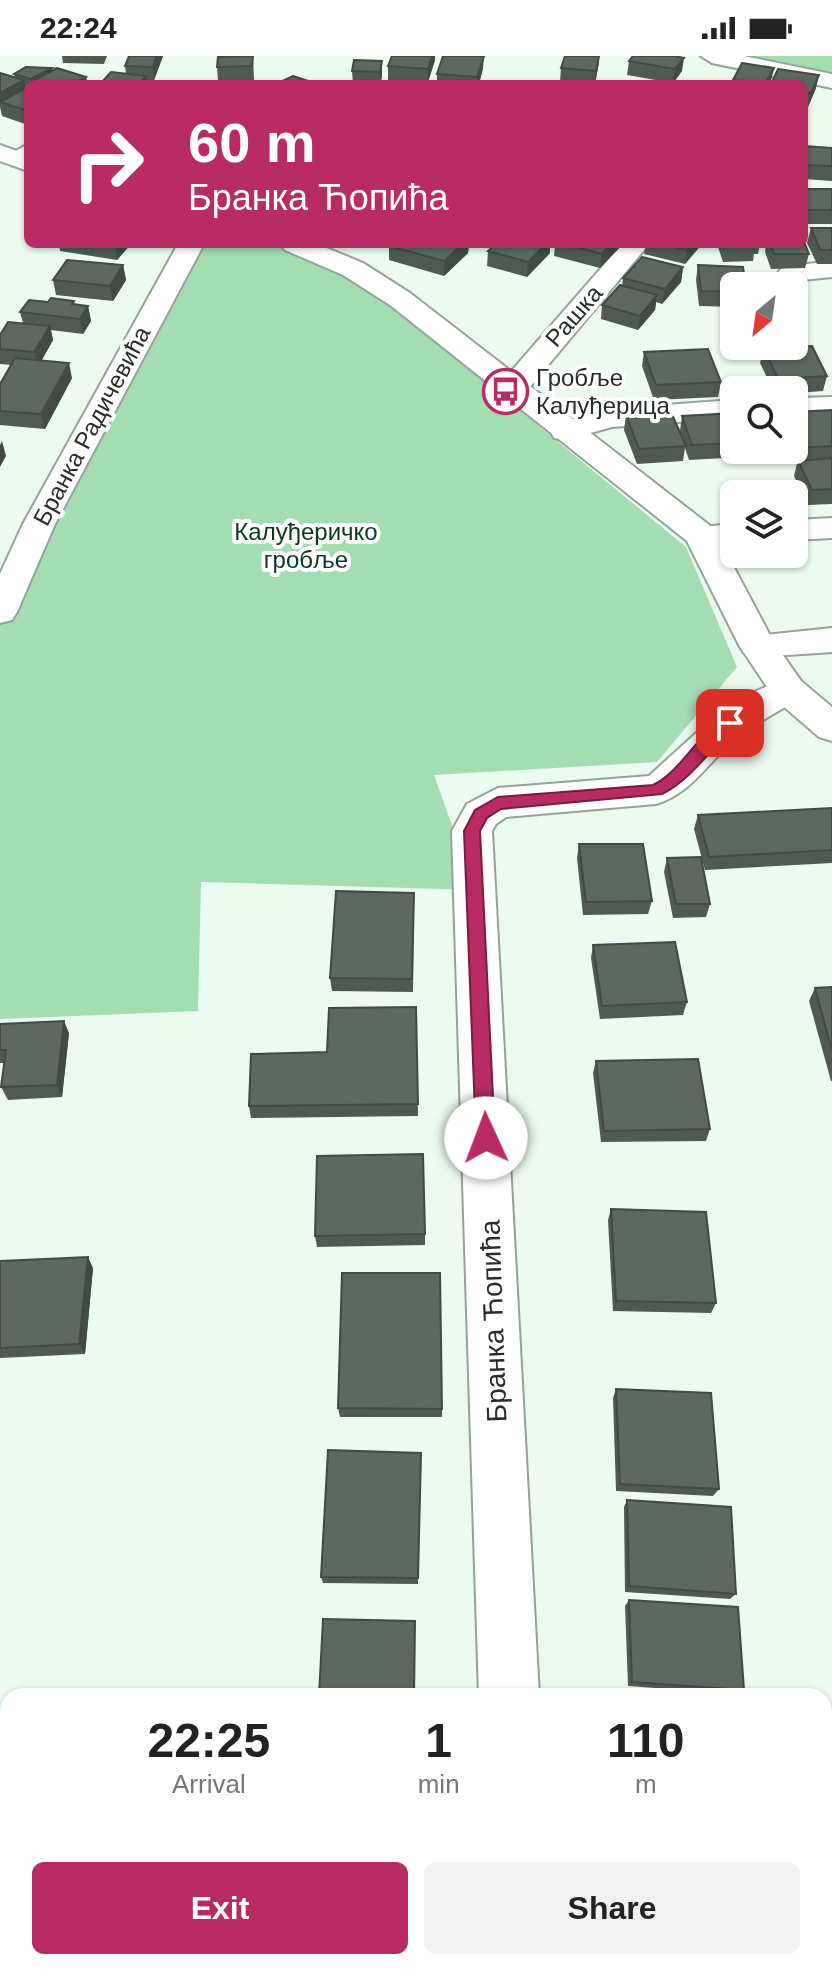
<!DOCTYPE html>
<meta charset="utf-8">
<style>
:root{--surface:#fff;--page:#f2f2f2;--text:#222;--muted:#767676;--accent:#b82b63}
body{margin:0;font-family:Helvetica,sans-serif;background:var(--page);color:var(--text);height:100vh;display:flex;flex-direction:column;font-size:30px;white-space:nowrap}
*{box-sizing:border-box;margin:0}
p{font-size:26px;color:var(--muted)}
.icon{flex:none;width:44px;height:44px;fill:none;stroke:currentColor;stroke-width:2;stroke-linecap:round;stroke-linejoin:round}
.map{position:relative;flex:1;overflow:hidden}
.panel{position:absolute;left:0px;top:1632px;width:832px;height:282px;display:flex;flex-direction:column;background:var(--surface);border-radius:24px 24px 0 0;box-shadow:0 2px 6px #0004}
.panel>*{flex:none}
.guide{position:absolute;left:24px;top:24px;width:784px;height:168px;border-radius:12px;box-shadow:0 2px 6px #0004;background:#b82b63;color:#fff;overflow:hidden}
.needle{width:52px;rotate:209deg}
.fabs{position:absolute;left:720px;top:216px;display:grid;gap:16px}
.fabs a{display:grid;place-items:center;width:88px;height:88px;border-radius:12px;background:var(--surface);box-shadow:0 2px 6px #0004;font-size:40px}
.pin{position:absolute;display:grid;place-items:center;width:68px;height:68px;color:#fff;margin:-34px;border-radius:16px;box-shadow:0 4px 12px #0006}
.me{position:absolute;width:88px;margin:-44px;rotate:358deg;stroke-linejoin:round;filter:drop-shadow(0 0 6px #0008)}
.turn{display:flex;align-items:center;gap:28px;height:168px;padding:0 32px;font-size:36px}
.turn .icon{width:104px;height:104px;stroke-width:2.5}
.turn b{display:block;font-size:56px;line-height:68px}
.eta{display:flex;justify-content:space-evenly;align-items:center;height:136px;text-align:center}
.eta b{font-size:48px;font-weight:700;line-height:56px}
.button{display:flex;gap:16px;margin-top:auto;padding:16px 32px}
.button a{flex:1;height:92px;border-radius:12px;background:var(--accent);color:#fff;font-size:32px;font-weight:700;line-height:92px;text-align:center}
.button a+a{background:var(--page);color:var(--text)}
.status{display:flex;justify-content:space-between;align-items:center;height:56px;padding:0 40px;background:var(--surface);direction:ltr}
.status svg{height:22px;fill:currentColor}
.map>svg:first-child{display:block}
.green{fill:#a5ddb3}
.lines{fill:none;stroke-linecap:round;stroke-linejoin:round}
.service-casing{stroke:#95a298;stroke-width:4}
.minor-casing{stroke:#95a298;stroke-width:4}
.tertiary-casing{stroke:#95a298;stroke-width:4}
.service{fill:#fff;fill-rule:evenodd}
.minor{fill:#fff;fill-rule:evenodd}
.tertiary{fill:#fff;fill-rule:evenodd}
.wall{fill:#505a53}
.shaded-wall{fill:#414a43}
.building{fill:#5d6960;stroke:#414a43;stroke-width:2}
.route{fill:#b82b63;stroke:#781c40;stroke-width:2}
.labels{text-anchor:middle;stroke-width:8;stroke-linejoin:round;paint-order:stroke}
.far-street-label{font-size:24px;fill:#272d29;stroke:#fff}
.far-poi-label{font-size:24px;fill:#272d29;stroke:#fff;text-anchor:start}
.far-park-label{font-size:24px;fill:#0a381c;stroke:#fff}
.street-label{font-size:28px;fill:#272d29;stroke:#fff}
</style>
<div class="status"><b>22:24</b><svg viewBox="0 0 49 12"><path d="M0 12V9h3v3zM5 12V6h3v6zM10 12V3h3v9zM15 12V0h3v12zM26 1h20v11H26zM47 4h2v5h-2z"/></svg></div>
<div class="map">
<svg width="832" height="1913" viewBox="0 0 832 1913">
<rect width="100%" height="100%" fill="#ecfbef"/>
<path class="green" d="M710 0H832V25Z
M202 188H266L295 195 380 239 686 491 737 611 657 706 434 719 475 834 201 826 198 955 0 963V564Z"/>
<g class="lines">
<defs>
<path id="service" d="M28 88V97L17 105H9V99Z"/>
<path id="minor" d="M701 0H744L832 18V32L712 7Z
M178 188H204L55 468 17 556 12 564 0 567V518L23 468Z
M622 188H649L524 338 513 341 502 338 498 332 502 326Z
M832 205V221L802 224 805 230 801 236 794 238V230H777L774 223 782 211Z
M832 341V359L794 360V342Z
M734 344V362L612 371 565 384 554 382 550 375 554 368 610 353Z
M832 462V482L794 484V464Z
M734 468V488L701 489 689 486 684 479 689 472Z
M832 572V596L757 601 744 597 739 589 744 581Z
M788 621 801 625 806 634 801 643C777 655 753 669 732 686 706 709 690 738 656 748L506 761 496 768 492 775 539 1640H479L452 775 467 748 498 732 649 720 716 659 754 636Z
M488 1906H554V1913H488Z"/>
<path id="tertiary" d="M0 89 28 99V115L0 105Z
M281 188H317L363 207 410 237 713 472 773 585 801 625 832 651V685L819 681 775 643 739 589 687 485 390 249 343 219 285 194Z"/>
</defs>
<use href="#service" class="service-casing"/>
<use href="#minor" class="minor-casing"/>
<use href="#tertiary" class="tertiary-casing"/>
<use href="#service" class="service"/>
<use href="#minor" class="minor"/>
<use href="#tertiary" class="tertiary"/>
</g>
<path class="wall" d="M62 0H107L104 8 63 7Z
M163 0 154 24H147V28H100L126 18 125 10Z
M253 0 254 24 218 25 217 11Z
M633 0 682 15 673 27 627 19 629 5Z
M435 4 428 26 388 24V10Z
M382 5V19L381 28H353L352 15Z
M599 6 595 28 560 26 561 12Z
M483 12 479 28H437V18Z
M774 12 770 28H732L733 24Z
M52 14 88 28H28V69L2 60 0 51V17L15 21 14 18Z
M804 28 816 32 808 51 804 50Z
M804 90 832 92V125L804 123Z
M804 133H832V168H804Z
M811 172H832V208H817L807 187Z
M59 188H131L117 204 60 195Z
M389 188H469L468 197 444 220 389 204Z
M496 188H550V197L527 221 487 210 488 195Z
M555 188H623L600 212 554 200Z
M646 188H702L685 208 644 198Z
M717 188H760L758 198H754L753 205 723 206Z
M766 188H804L809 198 805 212 771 213 765 196Z
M123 209 126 224 113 245 56 239 53 224Z
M698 209 734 230V251L699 250 696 224Z
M683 211 681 226 662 248 656 246 655 254 638 274 601 263 602 249 622 230 623 222Z
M74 245 75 249 88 250 91 265 83 278 51 274 53 284 41 305 72 322 45 373 0 369V328L12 309 0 308V279L23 267 20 256 48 246Z
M764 292 827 320 823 335 794 337V334H773L760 307Z
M644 296 721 326 718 341 654 344 642 310Z
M832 354V448L808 449 794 420 797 407H793L787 394H794V356Z
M734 357V394H746L744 401 689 404 685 392 683 405 637 408 624 374 626 359 680 375 682 360Z
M832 752V807L705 814 694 773 698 759Z
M579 788 652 845 648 858 583 859 577 802Z
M667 802 710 848 706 861 673 862 664 816Z
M414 837 413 936 332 935 330 922Z
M593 889 687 946 683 959 600 963 591 902Z
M832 931V1025H831L809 945 815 932Z
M416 951 418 1060 251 1062 249 1050Z
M0 968 69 977 62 1041 8 1044 1 1031 5 1007H0Z
M596 1005 710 1073 706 1085 601 1086 593 1017Z
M611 1153 716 1247 711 1257 613 1255 608 1164Z
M425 1178V1189L317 1191 315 1180Z
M0 1205 93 1212 85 1298 0 1302Z
M616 1333 719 1433 713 1440 616 1435 613 1342Z
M338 1352 442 1353V1361H340Z
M421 1397 418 1528 323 1527 321 1521Z
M627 1444 736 1538 730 1543 625 1536 624 1451Z
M629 1544 744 1634 738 1638 628 1630 625 1550Z
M763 1906H824L832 1913H764Z"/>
<path class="shaded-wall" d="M156 0H163L154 24 153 11Z
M432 0H435V4L428 26V13Z
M484 0 483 12 479 28H477V21Z
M599 0V6L595 28 596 15Z
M684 2 682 15 673 27 675 13Z
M382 5V19L380 28V16Z
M52 12 55 25H33L34 28H32L31 23Z
M774 12 770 28H765Z
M819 19 816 32 808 51 811 37Z
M146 20 147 28H139Z
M86 21 88 28H73Z
M24 24 27 38 0 46V37Z
M116 188H131L117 204 115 189Z
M463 188H469L468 197 444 220V205Z
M546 188H550V197L527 221 528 206Z
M611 188H623L600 212 602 198Z
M692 188H702L685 208 687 194Z
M123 209 126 224 113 245 110 230Z
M683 211 681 226 662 248 665 233Z
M657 239 655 254 638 274 640 260Z
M88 250 91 265 83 278 80 263Z
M50 270 53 284 38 311 34 296Z
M69 307 72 322 45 373 41 358Z
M2 385 6 400 0 411V389Z
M64 965 69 977 62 1041 57 1029Z
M88 1201 93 1212 85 1298 79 1288Z"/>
<path class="building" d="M129 0H156L153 11 125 10Z
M253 0 252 10 217 11 218 1Z
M392 0H432L428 13 388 10Z
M443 0H484L477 21 437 18Z
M565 0H599L596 15 561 12Z
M633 0H674L684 2 675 13 629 5Z
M354 4 382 5 380 16 352 15Z
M742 7 774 12 765 28 733 24Z
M26 11 52 12 31 23 14 18Z
M57 12 86 21 73 28H43L33 25Z
M778 13 819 19 811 37 804 36V28H771Z
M111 16 146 20 139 28H100Z
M0 17 24 24 0 37Z
M293 20 317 28H276Z
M28 31V55L0 46Z
M804 90 832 92V110L804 109Z
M804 133H832V154H805Z
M811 172H832V194H820Z
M804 186 809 198H774L771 188H804Z
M391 188H463L444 205 389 190Z
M496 188H546L528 206 488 195Z
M565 188H611L602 198Z
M664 188H692L687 194Z
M724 188H754L756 191H726Z
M642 201 683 211 665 233 623 222Z
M67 204 123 209 110 230 53 224Z
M698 209 743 211 746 230H734V236L701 235Z
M620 229 657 239 640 260 602 249Z
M51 242 74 245 72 248 88 250 80 263 20 256 29 244 48 246Z
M8 266 50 270 34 296 0 293V279Z
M812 290 827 320 778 323 764 292Z
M708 293 721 326 656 329 644 296Z
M15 302 69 307 41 358 0 355V328Z
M832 354V390L797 392 794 385V356Z
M671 356 686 390 639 393 626 359Z
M734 357V387L692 389 682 360Z
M832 402V433L812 434 798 405Z
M832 752V794L709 801 698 759Z
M579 788H643L652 845 586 846Z
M701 801 710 848H676L667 802Z
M336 835 414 837 412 923 330 922Z
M675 886 687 946 602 950 593 889Z
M832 931V995L815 932Z
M416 951 418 1048 249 1050 251 998 327 996 329 952Z
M64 965 57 1029 1 1031 6 994H0V968Z
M698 1003 710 1073 604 1075 596 1005Z
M423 1098 425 1178 315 1180 317 1100Z
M611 1153 706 1156 716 1247 616 1245Z
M88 1201 79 1288 0 1292V1205Z
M342 1217H440L442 1353 338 1352Z
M616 1333 711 1337 719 1433 620 1428Z
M328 1394 421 1397 418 1522 321 1521Z
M627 1444 731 1451 736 1538 629 1530Z
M629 1544 738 1551 744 1634 632 1626Z
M323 1563 415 1565 414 1640H319Z
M824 1829 832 1830V1913H772L771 1906H824Z
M308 1906H446V1913H308Z"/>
<path class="route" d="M730 662 735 663V671C710 693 692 723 662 738L501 753 487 762 480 775 495 1082 492 1088 486 1091 479 1088 476 1082 464 775 475 754 498 741 653 729C684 714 698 673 730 662Z"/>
<defs>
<symbol id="bus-ring" viewBox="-11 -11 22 22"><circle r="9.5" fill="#fff" stroke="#b82b63" stroke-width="1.5"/><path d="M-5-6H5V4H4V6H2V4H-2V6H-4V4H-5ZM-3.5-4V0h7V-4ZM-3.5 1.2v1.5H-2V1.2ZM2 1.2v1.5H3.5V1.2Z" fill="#b82b63"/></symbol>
</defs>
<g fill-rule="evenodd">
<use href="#bus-ring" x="480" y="310" width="51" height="51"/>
</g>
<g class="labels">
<g class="far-street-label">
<text transform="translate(574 260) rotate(-49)" y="8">Рашка</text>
<text transform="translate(92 370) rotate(-62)" y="8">Бранка Радичевића</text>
</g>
<g class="far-poi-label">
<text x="536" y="330">Гробље<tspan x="536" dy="28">Калуђерица</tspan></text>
</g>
<g class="far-park-label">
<text x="306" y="484">Калуђеричко<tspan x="306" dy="28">гробље</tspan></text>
</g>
<g class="street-label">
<text transform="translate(493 1265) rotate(-92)" y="10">Бранка Ћопића</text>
</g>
</g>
</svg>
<div class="fabs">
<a><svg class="needle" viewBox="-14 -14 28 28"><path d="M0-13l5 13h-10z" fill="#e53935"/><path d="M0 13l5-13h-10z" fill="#767676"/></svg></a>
<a><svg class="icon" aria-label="search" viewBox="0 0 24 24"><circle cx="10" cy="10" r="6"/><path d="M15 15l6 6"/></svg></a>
<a><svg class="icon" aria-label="layers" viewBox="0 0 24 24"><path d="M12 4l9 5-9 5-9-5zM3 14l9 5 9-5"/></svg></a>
</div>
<div class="pin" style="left:730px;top:667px;background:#d93025"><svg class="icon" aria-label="arrive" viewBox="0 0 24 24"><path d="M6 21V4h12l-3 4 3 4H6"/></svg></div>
<svg class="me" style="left:486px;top:1082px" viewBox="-20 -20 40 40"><circle r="19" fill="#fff"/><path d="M0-13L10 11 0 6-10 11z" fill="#b82b63"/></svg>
<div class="guide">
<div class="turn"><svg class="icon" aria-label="right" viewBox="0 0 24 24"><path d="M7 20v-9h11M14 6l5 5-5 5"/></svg><div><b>60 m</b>Бранка Ћопића</div></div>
</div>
<section class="panel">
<div class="eta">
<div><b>22:25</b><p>Arrival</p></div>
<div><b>1</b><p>min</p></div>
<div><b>110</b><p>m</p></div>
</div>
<div class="button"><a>Exit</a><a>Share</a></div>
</section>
</div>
